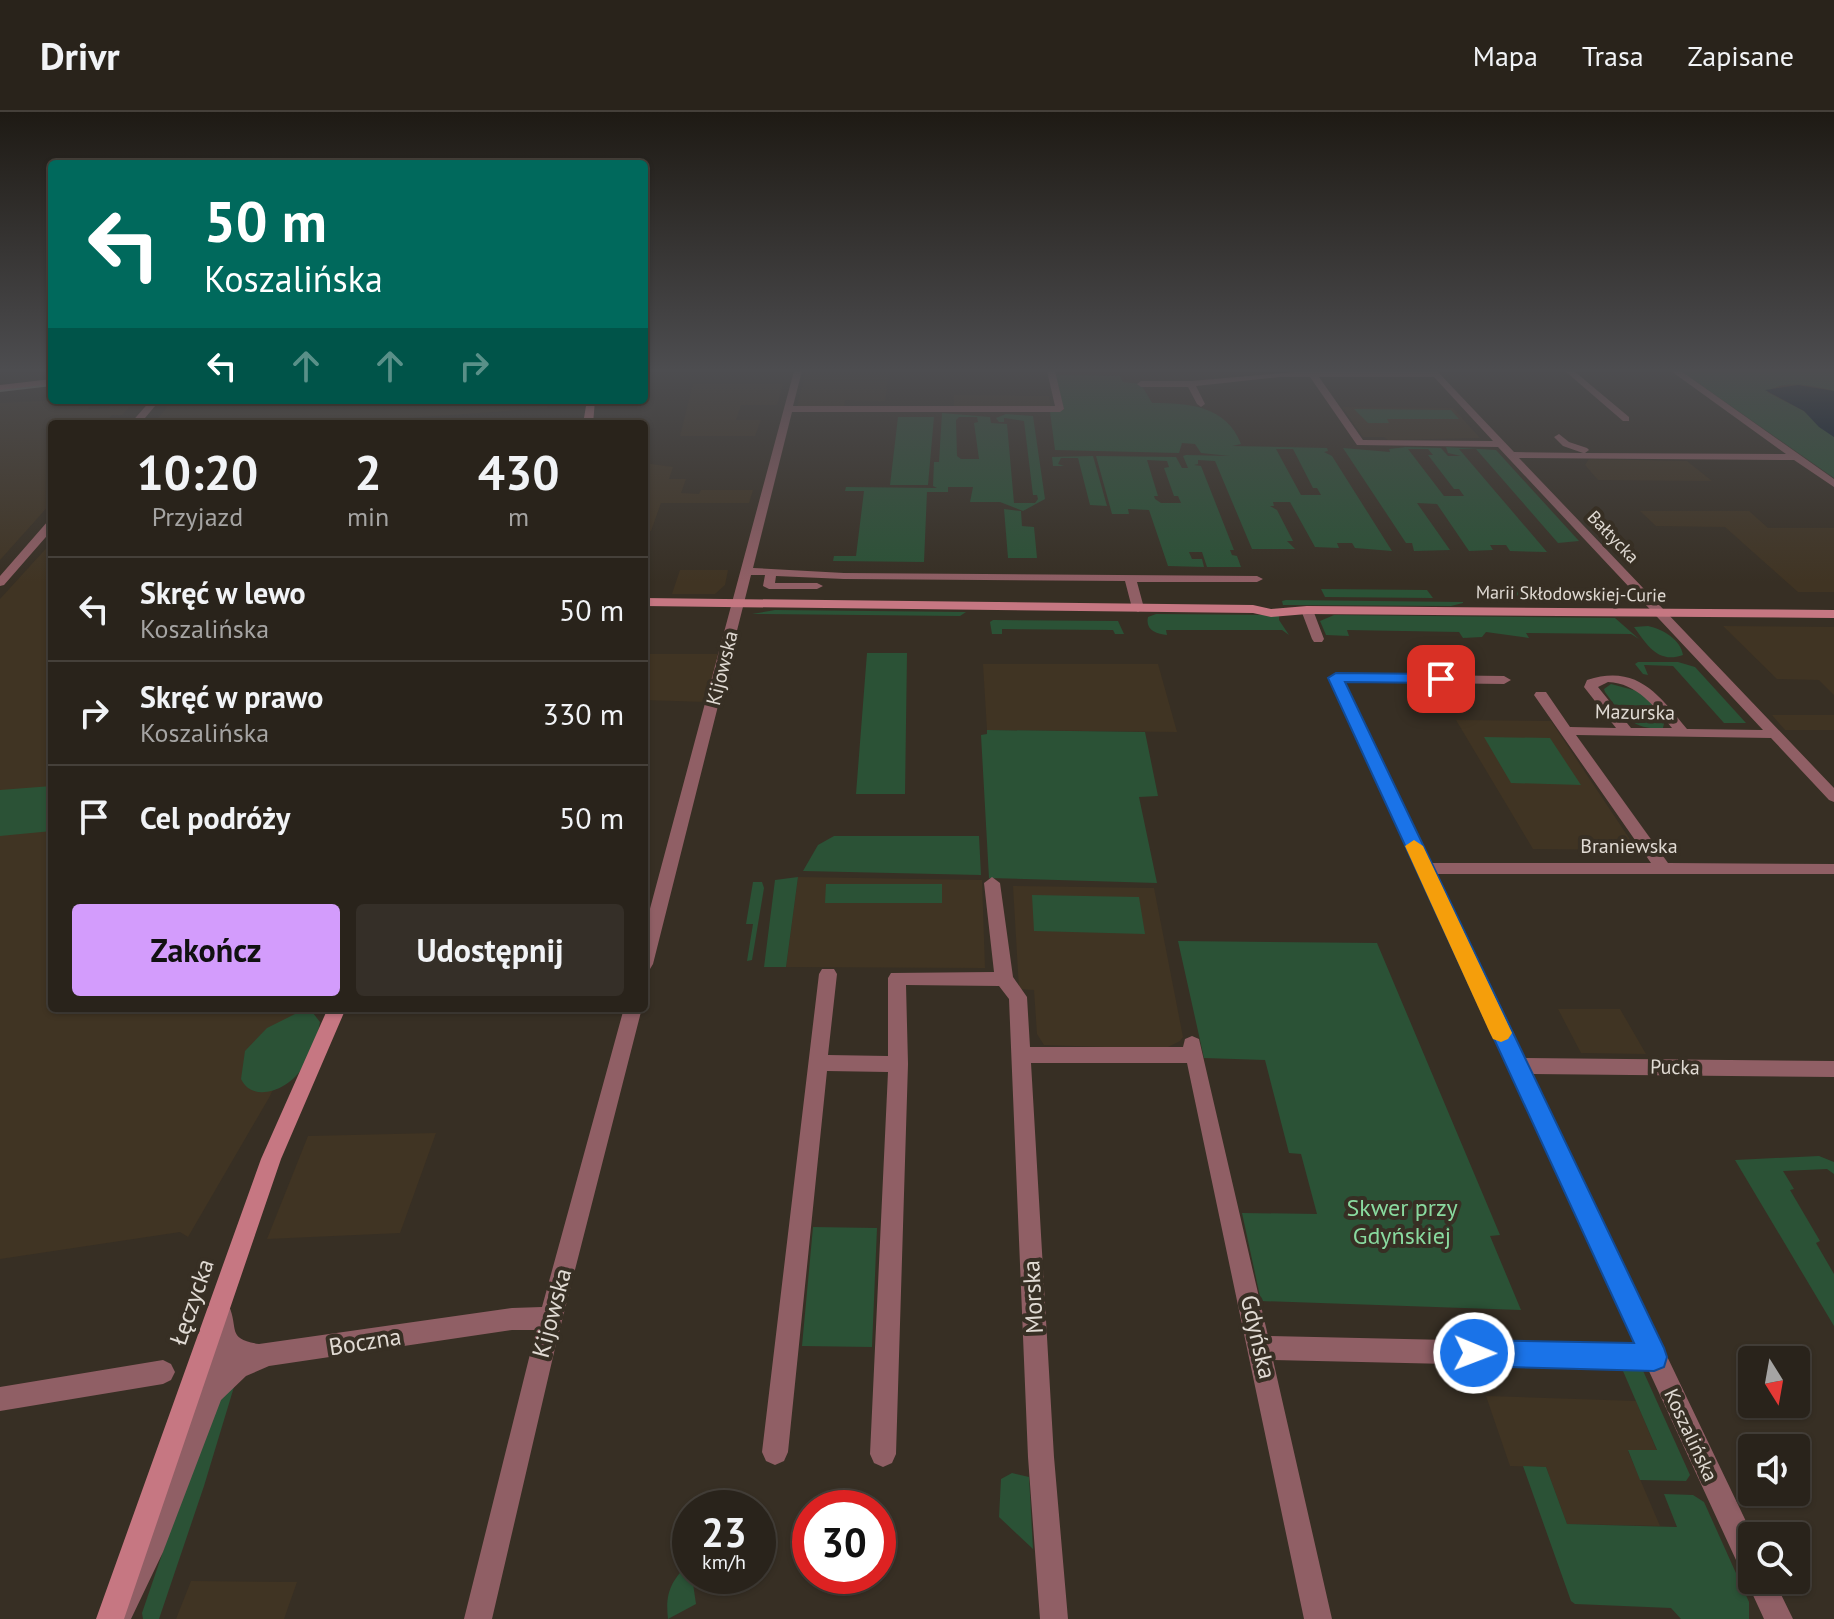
<!DOCTYPE html>
<html lang="pl">
<meta charset="utf-8">
<style>
:root{--surface:#29231b;--page:#352f28;--text:#f1f3f6;--muted:#a5a4a3;--line:#45403a;--accent:#d39cfc}
body{margin:0;font-family:"PT Sans",sans-serif;background:var(--page);color:var(--text);height:100vh;display:flex;flex-direction:column;font-size:30px;white-space:nowrap}
*{box-sizing:border-box;margin:0}
p{font-size:26px;color:var(--muted)}
.icon{flex:none;width:44px;height:44px;fill:none;stroke:currentColor;stroke-width:2;stroke-linecap:round;stroke-linejoin:round}
.map{position:relative;flex:1;overflow:hidden}
.drawer{position:absolute;left:48px;top:308px;width:600px;height:592px;display:flex;flex-direction:column;background:var(--surface);border-radius:8px;box-shadow:0 2px 6px #0004,0 0 0 2px var(--line)}
.drawer>*{flex:none}
.top-card{position:absolute;left:48px;top:48px;width:600px;height:244px;border-radius:8px;box-shadow:0 2px 6px #0004,0 0 0 2px var(--line);background:#00695c;color:#fff;overflow:hidden}
.needle{width:52px;rotate:169deg}
.tools{position:absolute;left:1738px;top:1234px;display:grid;gap:16px}
.tools a{display:grid;place-items:center;width:72px;height:72px;border-radius:8px;background:var(--surface);box-shadow:0 2px 6px #0004,0 0 0 2px var(--line);font-size:40px}
.speed{position:absolute;left:672px;top:1378px;display:flex;gap:16px;font-size:40px;font-weight:700;text-align:center}
.speed>*{display:grid;place-content:center;width:104px;height:104px;border-radius:50%;background:var(--surface);box-shadow:0 2px 6px #0004,0 0 0 2px var(--line);line-height:1}
.speed small{font-size:20px;font-weight:400}
.speed .limit{border:12px solid #d22;background:#fff;color:#111}
.pin{position:absolute;display:grid;place-items:center;width:68px;height:68px;color:#fff;margin:-34px;border-radius:16px;box-shadow:0 4px 12px #0006}
.me{position:absolute;width:88px;margin:-44px;rotate:91deg;stroke-linejoin:round;filter:drop-shadow(0 0 6px #0008)}
.turn{display:flex;align-items:center;gap:28px;height:168px;padding:0 24px;font-size:36px}
.turn .icon{width:104px;height:104px;stroke-width:2.5}
.turn b{display:block;font-size:56px;line-height:68px}
.lanes{display:flex;align-items:center;height:76px;padding:0 24px;background:#0003;justify-content:center;gap:40px;direction:ltr}
.lanes .off{opacity:.35}
.eta{display:flex;justify-content:space-evenly;align-items:center;height:136px;text-align:center}
.eta b{font-size:48px;font-weight:700;line-height:56px}
.button{display:flex;gap:16px;margin-top:auto;padding:16px 24px}
.button a{flex:1;height:92px;border-radius:8px;background:var(--accent);color:#111;font-size:32px;font-weight:700;line-height:92px;text-align:center}
.button a+a{background:var(--page);color:var(--text)}
ul{padding:0;list-style:none}
li{display:flex;align-items:center;gap:24px;height:104px;padding:0 24px;border-top:2px solid var(--line)}
li div{flex:1}
li b{display:block;font-size:30px}
li em{font-style:normal}
header{display:flex;align-items:center;gap:48px;box-sizing:border-box;height:112px;padding:0 40px;background:var(--surface);border-bottom:2px solid var(--line)}
header strong{font-size:38px}
nav{display:flex;gap:44px;margin-inline-start:auto;font-size:28px}
.map>svg:first-child{display:block}
.built{fill:#403423}
.green{fill:#2b5236;fill-rule:evenodd}
.water{fill:#01162b}
.lines{fill:none;stroke-linecap:round;stroke-linejoin:round}
.street{fill:#905f65;fill-rule:evenodd}
.secondary{fill:#c67782;fill-rule:evenodd}
.tram{stroke:#9c968d;stroke-width:2}
.route{fill:#1a73e8;stroke:#114b97;stroke-width:2}
.slow{fill:#f59e0b}
.labels{text-anchor:middle;stroke-width:8;stroke-linejoin:round;paint-order:stroke}
.far-street-label{font-size:18px;fill:#e0dad3;stroke:#372f24}
.street-label{font-size:20px;fill:#e0dad3;stroke:#372f24}
.near-park-label{font-size:24px;fill:#89da9f;stroke:#372f24}
.near-street-label{font-size:24px;fill:#e0dad3;stroke:#372f24}
</style>
<header>
<strong>Drivr</strong>
<nav><a>Mapa</a><a>Trasa</a><a>Zapisane</a></nav>
</header>
<div class="map">
<svg width="1834" height="1507" viewBox="0 0 1834 1507">
<rect width="100%" height="100%" fill="#372f24"/>
<path class="built" d="M806 259H889L885 289 845 288 844 295H797Z
M693 272H783L777 293H741L736 308H761L755 324H680Z
M954 283 1049 284 1051 295 954 294Z
M59 288H95L88 297 109 296 117 288H136L122 303H112L104 312H52V390L0 448V291Z
M173 288H548L547 296 394 307 389 312H153Z
M1342 295 1453 296 1480 326 1388 328 1384 325H1363Z
M1589 347 1687 349 1712 369 1598 368 1585 353Z
M644 351 673 355 669 367H686L681 381 699 382 701 378H753L749 391H661L651 419H644Z
M1640 399H1749L1768 416H1834V480H1798L1725 415 1656 414Z
M52 430V896H311L270 984 188 1125 180 1120 0 1147V487Z
M680 458H728L725 473 715 482H672Z
M1723 514 1834 515V583L1819 568 1777 567Z
M644 542H718L706 590 644 588Z
M983 552H1158L1177 620 987 618Z
M1772 603H1834V618H1785Z
M1456 608 1551 609 1637 738 1533 737Z
M798 765 982 768 985 856 786 855Z
M1013 774 1154 776 1183 925 1180 929 1164 937 1044 933 1037 922 1034 878 1019 877Z
M1558 897H1620L1646 942 1581 941Z
M436 1021 400 1121 267 1127 308 1024Z
M1486 1284 1636 1289 1657 1339H1628L1660 1414 1567 1412 1546 1355 1510 1354Z
M191 1469 286 1470H297L284 1507H176Z"/>
<path class="green" d="M1681 259H1834V279C1815 274 1784 267 1767 280L1804 299 1834 325V366Z
M1056 263 1120 264 1123 270 1141 272 1152 291C1188 291 1226 293 1241 332L1232 334 1327 336 1328 339 1324 340 1332 344 1392 439 1355 436 1352 431H1337L1339 436 1315 435 1290 390H1273L1274 394H1270L1277 398 1293 429H1287L1295 437H1252L1215 349 1198 348V352L1194 353 1201 354 1234 438H1230L1232 443 1237 444 1241 455H1207L1202 440H1189L1192 447H1202L1204 455 1168 454 1149 398 1128 397 1129 402H1112L1096 344 1176 345 1182 356H1188L1183 344 1186 343 1230 344 1201 341 1195 332 1182 331 1179 341 1055 338 1050 300 1064 298ZM1276 337H1293L1313 376H1317L1321 383H1301ZM1147 348 1167 349 1169 355 1164 356 1174 384H1178L1181 391H1161L1155 387 1154 384H1158Z
M1354 297 1451 298 1459 307H1387L1389 311H1368Z
M942 301 990 305 991 311 1007 312 1014 391H1035L1038 387 1037 383H1033L1024 309 1004 306V310H999L996 306 1006 302 1033 304 1045 387 1023 399 1000 390H970L973 375H948V380H927L924 450 833 449 834 444H856L864 379H845L846 375 937 376 933 374 934 350H939ZM959 305H977L978 310 974 311 979 347H961L957 344 956 308Z
M898 305H934L928 373H890Z
M1406 335 1441 336 1448 344H1461L1448 341 1446 335 1496 338 1579 429 1558 431 1476 337H1459L1547 440 1510 439 1506 433H1490L1493 438 1469 439 1437 392 1417 391 1450 438 1414 439 1412 431H1406L1343 336 1390 340 1389 337ZM1408 337H1428L1433 343H1428L1454 377H1459L1464 384H1444Z
M1093 344 1107 394 1090 393 1078 346H1061L1058 352 1064 354H1053L1052 345Z
M1004 397 1021 399 1022 414 1034 415 1037 446H1008Z
M1482 476 1591 477 1597 488 1545 487 1540 481 1524 482 1527 487 1490 486Z
M1321 477 1427 478 1433 486 1325 485Z
M1286 488 1463 490V491L1451 494 1283 493 1282 489Z
M775 498 966 500 960 504 752 502Z
M1156 502 1279 503V508L1289 523 1282 518H1166L1167 523C1156 522 1145 518 1148 505Z
M1334 503 1615 506 1639 527 1631 522 1526 521 1529 526 1486 520 1482 525 1463 526 1459 520 1347 518 1349 524 1326 523 1320 509Z
M993 508 1118 509 1124 522H1115L1113 518 1002 517V522H992L990 510Z
M1648 514C1663 517 1681 528 1683 543 1658 552 1647 533 1634 515Z
M867 541H907L905 682H856Z
M1638 550H1678L1695 555 1746 611H1724L1673 554 1644 553 1648 563 1643 562 1635 552Z
M1611 572 1641 580 1665 607 1663 616C1633 619 1621 602 1605 580L1604 577Z
M987 618 1145 620 1158 684 1139 685 1157 771 989 766 981 623 987 622Z
M1484 625 1550 626 1581 673 1511 671Z
M52 674V719L0 724V678Z
M834 724H979L981 763 803 759 818 733Z
M798 765 786 855H764L775 768Z
M753 770H762L764 776 752 848 747 849 753 812H746Z
M826 772H942V791H825Z
M1032 783 1139 785 1145 822 1034 819Z
M1178 829 1377 831 1500 1123 1490 1124 1521 1198 1261 1189 1242 1101 1317 1102 1301 1042 1289 1041 1265 948 1204 946Z
M301 899 313 901 320 910C318 925 309 946 300 959 288 977 253 992 241 967L245 939 267 916Z
M1819 1044 1834 1050V1062L1827 1057 1783 1059 1794 1077 1790 1078 1820 1129 1816 1131 1834 1162V1214L1735 1048Z
M813 1115 877 1116 872 1235 802 1234Z
M1626 1252H1640L1690 1363 1686 1369 1640 1368 1628 1338H1657L1623 1259Z
M237 1265 204 1374 159 1507H143L142 1501 214 1290Z
M1523 1354 1546 1355 1567 1412 1677 1415 1664 1382 1693 1383 1704 1390 1749 1490V1507H1681L1671 1496 1575 1492 1571 1489Z
M1012 1361 1029 1365 1033 1437 999 1405 1001 1367Z
M690 1451 696 1492 668 1507C665 1481 671 1468 690 1451Z"/>
<path class="water" d="M1798 273 1834 279V325L1819 315 1804 299 1765 278Z"/>
<g class="lines">
<path class="street" d="M794 259H802L793 294H1055L1047 259H1055L1064 297 1060 300H792L753 456 844 461 1257 464 1263 467 1257 470H1137L1144 496 1138 500 1132 496 1125 469 844 467 776 464 775 471H817L823 474 817 477H769L763 474 765 463H751L653 852 650 857 644 859V819Z
M1306 259H1437L1514 340 1583 341 1563 334 1554 325 1559 322 1569 330 1587 336 1589 338 1585 341 1786 342 1671 259H1681L1834 367V375L1794 348 1519 346 1834 676V690L1829 688 1771 626 1576 623 1668 751 1834 752V762H1436L1525 946 1834 949V965L1532 962 1753 1424 1752 1468H1774L1793 1507H1764L1746 1468 1748 1463 1742 1461 1648 1257 1474 1253 1466 1249 1462 1241 1466 1233 1474 1229 1637 1233 1329 566 1336 562 1504 564 1511 568 1504 572 1344 570 1431 751H1651L1534 583 1536 580H1546L1570 615 1616 616 1584 575 1587 568C1637 552 1658 582 1687 617L1763 618 1498 335 1357 333 1310 265H1280L1196 274 1205 292 1201 295 1197 292 1188 275H1141L1137 272 1141 269H1191ZM1319 265H1434L1493 329 1363 328ZM1608 570C1637 571 1655 595 1672 616H1631L1598 575Z
M1565 259H1574L1629 305V309H1623Z
M151 288H160L140 312H130Z
M52 408V418L4 473 0 474V464L48 409Z
M1307 494 1313 498 1324 527 1322 530H1314L1312 527 1301 498Z
M992 765 1000 771 1013 865 1027 885 1030 935H1183L1185 927 1192 924 1199 927 1268 1224 1449 1228 1457 1232 1461 1240 1457 1248 1449 1252 1273 1248 1332 1507H1304L1187 951H1031L1054 1345 1068 1507H1040L1028 1345 1009 887 999 874 906 873 908 952 896 1342 892 1351 883 1355 874 1351 870 1342 888 960 827 959 788 1340 784 1349 775 1353 766 1349 762 1340 819 862 822 857H834L837 862 828 943 888 944V866L891 861 994 860 984 771Z
M624 896H642L556 1232 492 1507H464L536 1218H512L269 1254 246 1264 221 1288 163 1440 131 1507H102L140 1432 203 1274 199 1275 191 1271 187 1263C192 1250 203 1240 216 1235L209 1212 213 1194 221 1191 229 1194C239 1217 226 1227 259 1232L512 1196 542 1195Z
M163 1248 171 1252 175 1260 171 1268 163 1272 0 1299V1275Z"/>
<path class="secondary" d="M52 267V273L0 279V273Z
M587 288H595L593 312H583Z
M644 486 1253 493 1271 497 1307 494 1834 498V506L1307 502 1271 505 1253 501 644 494Z
M328 896H346L281 1047 124 1507H96L261 1047Z"/>
<path class="tram" d="M0 279 52 273"/>
</g>
<linearGradient id="sky" x2="0" y2="1"><stop stop-color="#1e1a14"/><stop offset="0.55" stop-color="#4d4d50"/><stop offset="1" stop-color="#4d4d50" stop-opacity="0"/></linearGradient>
<rect width="1834" height="470" fill="url(#sky)"/>
<path class="route" d="M1336 561 1441 562 1448 567 1441 571 1345 570 1664 1236 1667 1245 1664 1255 1654 1259 1474 1254 1465 1251 1461 1241 1465 1231 1474 1228 1634 1231 1328 566Z"/>
<path class="slow" d="M1414 728 1423 734 1512 921 1508 927 1501 930 1493 927 1490 921 1405 734Z"/>
<g class="labels">
<g class="far-street-label">
<text transform="translate(1613 425) rotate(46)" y="6">Bałtycka</text>
<text transform="translate(1571 482) rotate(1)" y="6">Marii Skłodowskiej-Curie</text>
</g>
<g class="street-label">
<text transform="translate(722 556) rotate(-76)" y="7">Kijowska</text>
<text transform="translate(1635 600) rotate(1)" y="7">Mazurska</text>
<text x="1629" y="741">Braniewska</text>
<text transform="translate(1675 955) rotate(1)" y="7">Pucka</text>
<text transform="translate(1691 1323) rotate(65)" y="7">Koszalińska</text>
</g>
<g class="near-park-label">
<text x="1402" y="1104">Skwer przy<tspan x="1402" dy="28">Gdyńskiej</tspan></text>
</g>
<g class="near-street-label">
<text transform="translate(1033 1185) rotate(-93)" y="8">Morska</text>
<text transform="translate(192 1190) rotate(-71)" y="8">Łęczycka</text>
<text transform="translate(552 1201) rotate(-75)" y="8">Kijowska</text>
<text transform="translate(1258 1225) rotate(77)" y="8">Gdyńska</text>
<text transform="translate(365 1230) rotate(-9)" y="8">Boczna</text>
</g>
</g>
</svg>
<div class="tools">
<a><svg class="needle" viewBox="-14 -14 28 28"><path d="M0-13l5 13h-10z" fill="#e53935"/><path d="M0 13l5-13h-10z" fill="#a5a4a3"/></svg></a>
<a><svg class="icon" aria-label="sound" viewBox="0 0 24 24"><path d="M4 9h4l5-4v14l-5-4H4zM17 9q2 3 0 6"/></svg></a>
<a><svg class="icon" aria-label="search" viewBox="0 0 24 24"><circle cx="10" cy="10" r="6"/><path d="M15 15l6 6"/></svg></a>
</div>
<div class="speed"><div>23<small>km/h</small></div><div class="limit">30</div></div>
<div class="pin" style="left:1441px;top:567px;background:#d93025"><svg class="icon" aria-label="arrive" viewBox="0 0 24 24"><path d="M6 21V4h12l-3 4 3 4H6"/></svg></div>
<svg class="me" style="left:1474px;top:1241px" viewBox="-20 -20 40 40"><circle r="17" fill="#1a73e8" stroke="#fff" stroke-width="3"/><path d="M0-11L8 9 0 5-8 9z" fill="#fff"/></svg>
<div class="top-card">
<div class="turn"><svg class="icon" aria-label="left" viewBox="0 0 24 24"><path d="M17 20v-9H6M10 6l-5 5 5 5"/></svg><div><b>50 m</b>Koszalińska</div></div>
<div class="lanes"><svg class="icon" aria-label="left" viewBox="0 0 24 24"><path d="M17 20v-9H6M10 6l-5 5 5 5"/></svg><svg class="icon off" aria-label="ahead" viewBox="0 0 24 24"><path d="M12 20V5M6 11l6-6 6 6"/></svg><svg class="icon off" aria-label="ahead" viewBox="0 0 24 24"><path d="M12 20V5M6 11l6-6 6 6"/></svg><svg class="icon off" aria-label="right" viewBox="0 0 24 24"><path d="M7 20v-9h11M14 6l5 5-5 5"/></svg></div>
</div>
<section class="drawer">
<div class="eta">
<div><b>10:20</b><p>Przyjazd</p></div>
<div><b>2</b><p>min</p></div>
<div><b>430</b><p>m</p></div>
</div>
<ul>
<li><svg class="icon" aria-label="left" viewBox="0 0 24 24"><path d="M17 20v-9H6M10 6l-5 5 5 5"/></svg><div><b>Skręć w lewo</b><p>Koszalińska</p></div><em>50 m</em></li>
<li><svg class="icon" aria-label="right" viewBox="0 0 24 24"><path d="M7 20v-9h11M14 6l5 5-5 5"/></svg><div><b>Skręć w prawo</b><p>Koszalińska</p></div><em>330 m</em></li>
<li><svg class="icon" aria-label="arrive" viewBox="0 0 24 24"><path d="M6 21V4h12l-3 4 3 4H6"/></svg><div><b>Cel podróży</b></div><em>50 m</em></li>
</ul>
<div class="button"><a>Zakończ</a><a>Udostępnij</a></div>
</section>
</div>
